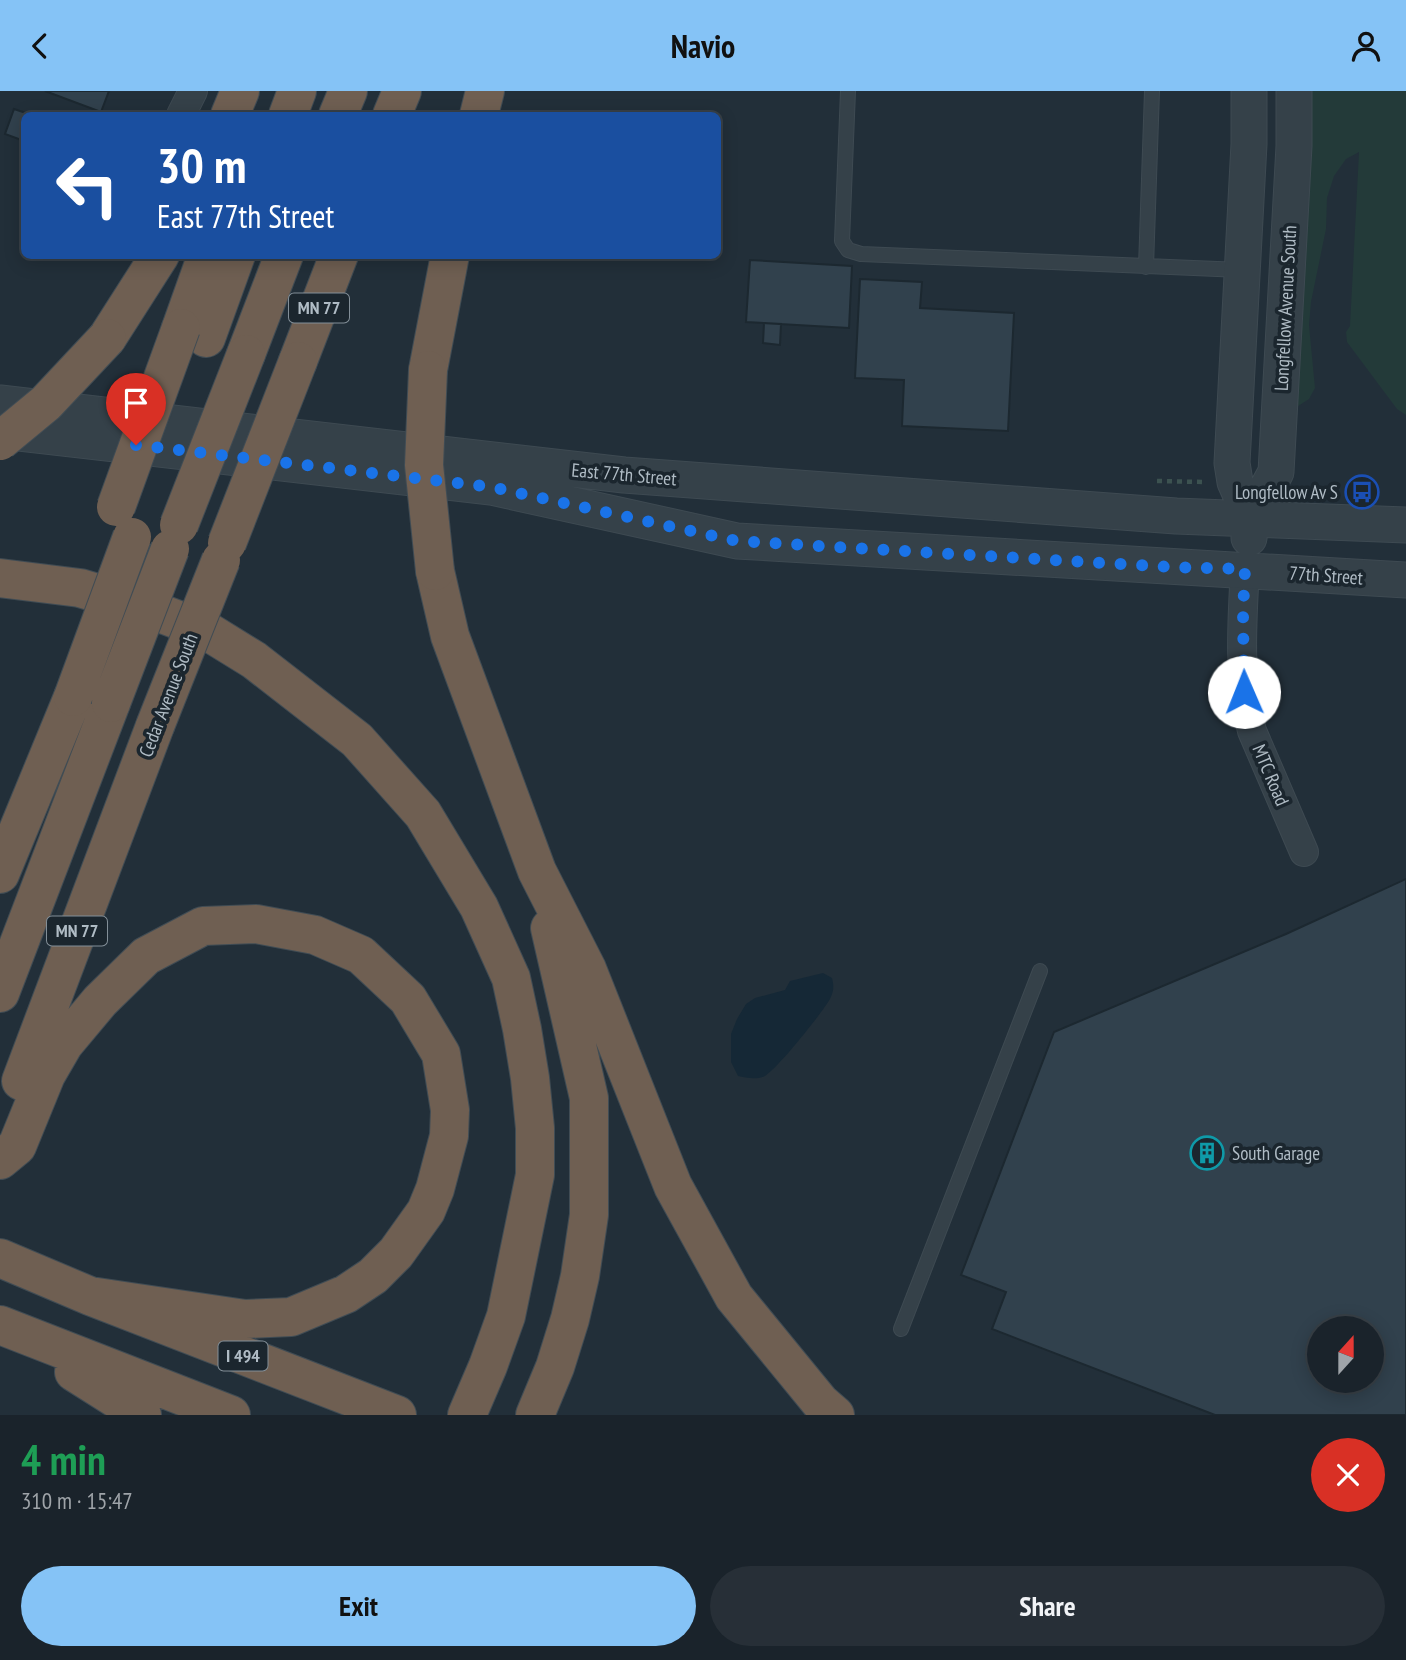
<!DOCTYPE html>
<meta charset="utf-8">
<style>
:root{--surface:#1a232b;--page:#272f37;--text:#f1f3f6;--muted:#9fa4a9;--line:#384047;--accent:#85c3f6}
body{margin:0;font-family:"PT Sans Narrow",sans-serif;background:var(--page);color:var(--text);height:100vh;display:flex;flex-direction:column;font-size:26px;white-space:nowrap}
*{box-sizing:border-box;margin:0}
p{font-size:23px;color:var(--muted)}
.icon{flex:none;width:38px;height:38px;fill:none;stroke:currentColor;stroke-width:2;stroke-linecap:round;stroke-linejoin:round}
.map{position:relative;height:1324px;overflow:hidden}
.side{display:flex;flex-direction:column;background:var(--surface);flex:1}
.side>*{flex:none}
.banner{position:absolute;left:21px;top:21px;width:700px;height:147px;border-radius:10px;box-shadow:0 4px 18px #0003,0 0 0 2px var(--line);background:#1a4fa0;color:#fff;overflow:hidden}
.needle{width:46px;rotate:21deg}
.buttons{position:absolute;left:1307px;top:1225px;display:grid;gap:14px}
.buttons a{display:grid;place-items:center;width:77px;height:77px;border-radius:50%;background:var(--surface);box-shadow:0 4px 18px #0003,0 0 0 2px var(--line);font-size:35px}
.pin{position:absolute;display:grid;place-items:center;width:60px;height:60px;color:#fff;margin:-72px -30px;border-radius:50% 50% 50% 0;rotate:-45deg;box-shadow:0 0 7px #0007}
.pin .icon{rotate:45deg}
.me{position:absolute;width:77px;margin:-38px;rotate:359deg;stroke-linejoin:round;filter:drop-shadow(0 0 5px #0008)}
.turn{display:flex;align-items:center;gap:24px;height:147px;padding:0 21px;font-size:32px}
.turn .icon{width:91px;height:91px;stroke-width:2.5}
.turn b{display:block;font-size:49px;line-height:60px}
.round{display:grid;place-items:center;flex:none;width:74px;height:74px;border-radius:37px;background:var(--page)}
.summary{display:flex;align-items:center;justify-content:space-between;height:119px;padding:0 21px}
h1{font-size:42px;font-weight:700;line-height:52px;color:#1e9e55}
.primary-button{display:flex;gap:14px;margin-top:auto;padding:14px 21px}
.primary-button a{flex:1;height:80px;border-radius:42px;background:var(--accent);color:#111;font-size:28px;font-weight:700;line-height:80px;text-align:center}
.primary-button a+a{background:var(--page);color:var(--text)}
header{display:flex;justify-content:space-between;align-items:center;height:91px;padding:0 21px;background:var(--accent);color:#111;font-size:32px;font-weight:700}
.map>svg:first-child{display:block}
.green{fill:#233a39}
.water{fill:#152836}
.building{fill:#31414d;stroke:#1c2830;stroke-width:2;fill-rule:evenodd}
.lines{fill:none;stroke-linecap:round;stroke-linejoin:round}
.service-casing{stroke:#3e4a52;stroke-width:16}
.minor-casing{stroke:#3e4a52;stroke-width:30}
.tertiary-casing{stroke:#3e4a52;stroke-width:37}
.motorway-casing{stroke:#404c54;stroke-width:40}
.path{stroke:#3c5250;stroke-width:4.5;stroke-dasharray:5 5;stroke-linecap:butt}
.service{stroke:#354149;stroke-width:14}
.minor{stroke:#354149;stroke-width:28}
.tertiary{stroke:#354149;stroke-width:35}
.motorway{stroke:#6f5f52;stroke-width:38}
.motorway-bridge-casing{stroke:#404c54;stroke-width:40;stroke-linecap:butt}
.motorway-bridge{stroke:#6f5f52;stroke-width:38}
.route{stroke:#1a73e8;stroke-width:12;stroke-dasharray:0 21.6}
.labels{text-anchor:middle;stroke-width:7;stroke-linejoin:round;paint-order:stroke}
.shield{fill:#1b262e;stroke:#838f98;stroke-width:2}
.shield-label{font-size:18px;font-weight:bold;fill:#b0bcc5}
.street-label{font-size:19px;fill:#b0bcc5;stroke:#1b262e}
.poi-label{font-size:19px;fill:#b0bcc5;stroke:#1b262e;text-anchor:end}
</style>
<header><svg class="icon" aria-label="back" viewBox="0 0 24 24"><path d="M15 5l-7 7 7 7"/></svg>Navio<svg class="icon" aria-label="person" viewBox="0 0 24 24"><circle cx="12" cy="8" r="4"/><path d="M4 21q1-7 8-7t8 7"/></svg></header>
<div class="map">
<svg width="1406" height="1324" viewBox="0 0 1406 1324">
<rect width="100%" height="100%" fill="#222f39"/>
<path class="green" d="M1309 0H1406V324L1397 318 1347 251 1346 241 1350 235 1359 61 1346 68 1334 85 1327 107 1326 138 1311 211 1309 234 1315 297 1309 308 1295 317Z"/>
<path class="water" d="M823 882 832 887C834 895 834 900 830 908 822 922 778 977 765 985 757 989 746 987 738 985L731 971V943L737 928 746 913 755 907 785 899 790 890Z"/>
<path class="building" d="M45 0H109L101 21Z
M14 18 32 24H24V50L5 43Z
M750 169 852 175 849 237 746 231Z
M860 188 922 191 920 217 1014 222 1008 340 902 335 904 289 855 287Z
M764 232 781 233 780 254 763 252Z
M1406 788V1324H1215L992 1238 1006 1201 961 1184 1054 941 1286 843ZM1320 1237H1372V1290H1320Z"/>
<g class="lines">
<defs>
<path id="service" d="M848 0 842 150 848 159 861 163 1241 179
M1146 176 1152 0
M901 1238 1040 880"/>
<path id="minor" d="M181 24 193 0
M1245 478C1242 531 1238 588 1252 640L1304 761"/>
<path id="tertiary" d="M1249 0V53L1232 372 1235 391 1251 427
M0 312 624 384 1176 425 1406 434
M0 340 491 396 737 450 1406 489
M1249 447 1251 427 1276 381 1294 55V0"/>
<path id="motorway" d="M230 24 240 0
M288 24 297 0
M338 24 348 0
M392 24 402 0
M479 24 485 0
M181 237 207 164
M107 247 160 164
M206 247 236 164
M246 263 284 164
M298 270 339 164
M428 279 450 164
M435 480 450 545 537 780 587 878 673 1095 734 1206 820 1311 835 1324
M0 487 80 497 144 516 207 540 254 569 357 649 423 723 479 816 511 887 522 938 530 987 535 1037V1084L506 1225 488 1275 467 1324
M0 783 73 606
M0 902 111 612
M21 990 155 635
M0 1069 17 1055 46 984 64 953 100 910 146 865 203 835 256 833 315 844 361 864 408 908 441 963 450 1019 449 1045 435 1098 426 1120 396 1162 373 1185 346 1203 291 1226 245 1228 90 1205
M0 1167 90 1205 397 1324
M0 1234 231 1324
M74 1281 142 1324
M535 1324 555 1276 570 1228 580 1185 589 1124V1007L550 837"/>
</defs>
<use href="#service" class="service-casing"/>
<use href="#minor" class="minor-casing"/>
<use href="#tertiary" class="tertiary-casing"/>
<use href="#motorway" class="motorway-casing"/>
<path class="path" d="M1157 390 1204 391"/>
<use href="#service" class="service"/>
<use href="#minor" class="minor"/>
<use href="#tertiary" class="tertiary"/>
<use href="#motorway" class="motorway"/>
<defs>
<path id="motorway-bridge" d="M428 279 424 374 435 480
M0 350 46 312 107 247
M116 416 181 237
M179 434 246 263
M227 452 298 270
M73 606 132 446
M111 612 170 458
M155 635 221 469"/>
</defs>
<use href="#motorway-bridge" class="motorway-bridge-casing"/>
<use href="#motorway-bridge" class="motorway-bridge"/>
</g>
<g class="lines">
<path class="route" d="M136 354 491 396 737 450 1170 476 1245 478 1243 521 1244 601"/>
</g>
<defs>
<symbol id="bus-ring" viewBox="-11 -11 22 22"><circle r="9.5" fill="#1b262e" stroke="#1a4fb4" stroke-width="1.5"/><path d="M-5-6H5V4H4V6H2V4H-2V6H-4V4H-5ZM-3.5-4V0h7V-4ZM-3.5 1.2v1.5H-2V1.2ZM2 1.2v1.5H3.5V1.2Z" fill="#1a4fb4"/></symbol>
<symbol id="building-ring" viewBox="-11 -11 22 22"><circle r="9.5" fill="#1b262e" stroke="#0f9aa8" stroke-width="1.5"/><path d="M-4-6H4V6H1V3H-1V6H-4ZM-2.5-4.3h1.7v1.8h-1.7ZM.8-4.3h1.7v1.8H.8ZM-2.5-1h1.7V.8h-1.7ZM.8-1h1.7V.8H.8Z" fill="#0f9aa8"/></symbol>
</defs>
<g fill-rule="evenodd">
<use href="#bus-ring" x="1343" y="382" width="38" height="38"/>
<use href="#building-ring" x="1188" y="1043" width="38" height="38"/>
</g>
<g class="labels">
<g class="shield">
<rect x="289" y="202.5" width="60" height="29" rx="5"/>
<rect x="47" y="825.5" width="60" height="29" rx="5"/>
<rect x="218.5" y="1250.5" width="49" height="29" rx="5"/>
</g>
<g class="shield-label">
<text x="319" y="223">MN 77</text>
<text x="77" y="846">MN 77</text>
<text x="243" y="1271">I 494</text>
</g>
<g class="street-label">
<text transform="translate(1285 217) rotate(-87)" y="7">Longfellow Avenue South</text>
<text transform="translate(624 383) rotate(5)" y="7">East 77th Street</text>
<text transform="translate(1326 484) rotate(4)" y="7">77th Street</text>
<text transform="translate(168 604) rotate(-69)" y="7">Cedar Avenue South</text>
<text transform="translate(1271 684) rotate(67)" y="7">MTC Road</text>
</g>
<g class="poi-label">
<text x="1338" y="408">Longfellow Av S</text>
<text x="1232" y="1069" text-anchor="start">South Garage</text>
</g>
</g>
</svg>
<div class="buttons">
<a><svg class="needle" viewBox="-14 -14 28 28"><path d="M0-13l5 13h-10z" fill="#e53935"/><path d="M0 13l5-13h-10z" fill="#9fa4a9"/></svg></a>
</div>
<div class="pin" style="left:136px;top:354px;background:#d93025"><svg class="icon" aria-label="arrive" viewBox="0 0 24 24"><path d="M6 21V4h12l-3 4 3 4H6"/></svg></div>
<svg class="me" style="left:1244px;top:601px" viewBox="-20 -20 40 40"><circle r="19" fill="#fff"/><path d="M0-13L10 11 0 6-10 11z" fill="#1a73e8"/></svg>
<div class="banner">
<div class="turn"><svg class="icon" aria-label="left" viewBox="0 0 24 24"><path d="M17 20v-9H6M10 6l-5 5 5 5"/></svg><div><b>30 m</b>East 77th Street</div></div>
</div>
</div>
<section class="side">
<div class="summary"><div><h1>4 min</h1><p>310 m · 15:47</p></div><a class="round" style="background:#d93025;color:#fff"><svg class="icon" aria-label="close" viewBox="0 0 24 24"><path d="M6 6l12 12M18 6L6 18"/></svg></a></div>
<div class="primary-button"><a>Exit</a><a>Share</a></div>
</section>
